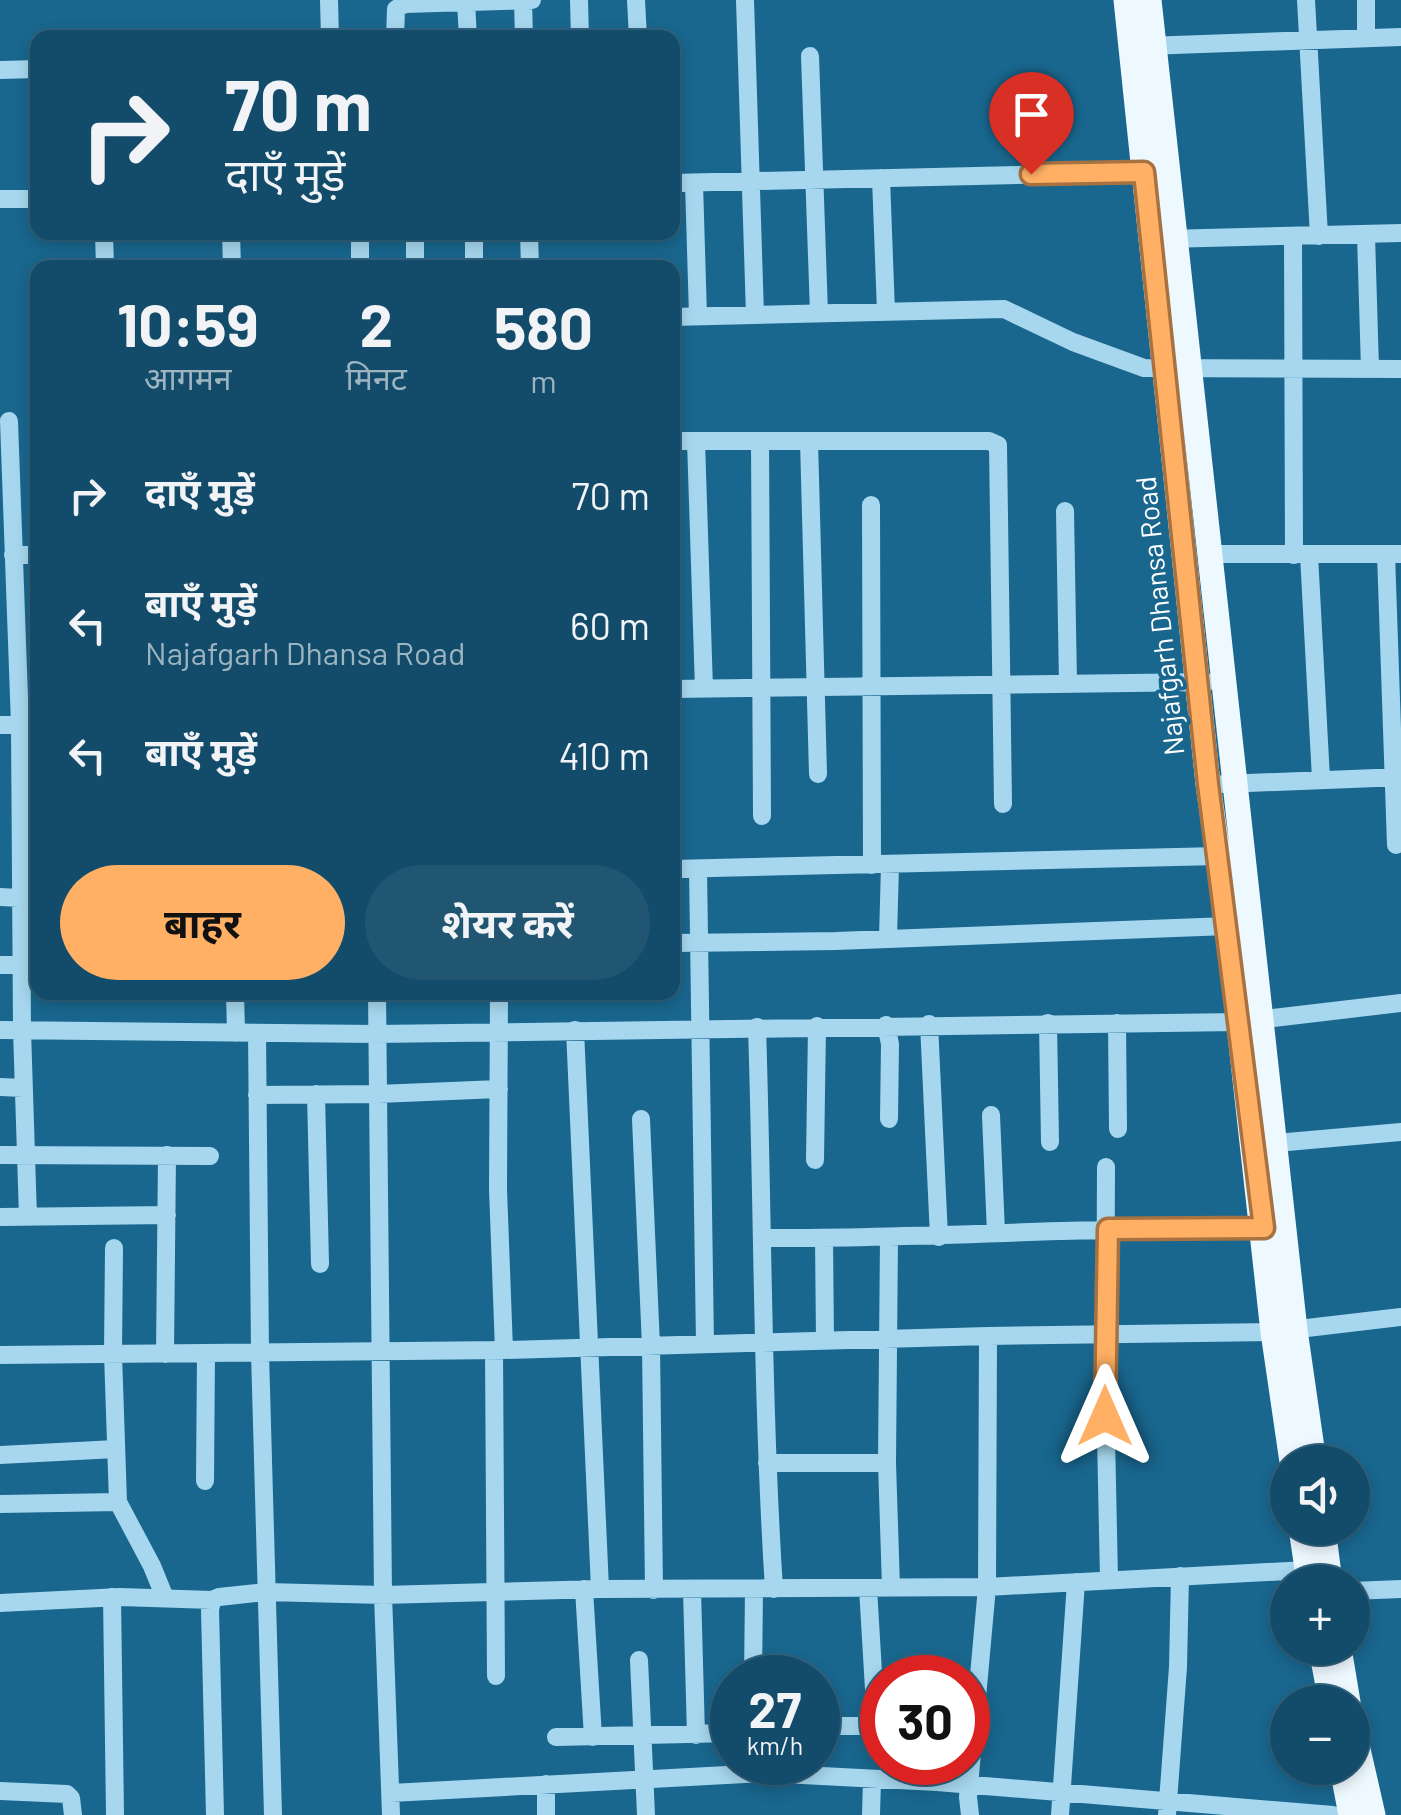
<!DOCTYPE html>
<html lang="hi">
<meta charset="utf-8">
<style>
:root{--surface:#134c6a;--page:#205672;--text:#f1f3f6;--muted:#9db4c1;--line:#32637e;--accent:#ffb064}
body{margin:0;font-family:Barlow,"Noto Sans Devanagari",sans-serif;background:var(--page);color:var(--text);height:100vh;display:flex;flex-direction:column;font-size:38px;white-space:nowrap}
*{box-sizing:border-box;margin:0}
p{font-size:32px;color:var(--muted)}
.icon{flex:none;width:55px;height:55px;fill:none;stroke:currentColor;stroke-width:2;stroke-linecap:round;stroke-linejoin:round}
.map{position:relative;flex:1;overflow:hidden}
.details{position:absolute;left:30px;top:260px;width:650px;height:740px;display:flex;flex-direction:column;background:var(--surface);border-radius:20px;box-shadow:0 5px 15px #0003,0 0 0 2px var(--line)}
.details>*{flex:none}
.guide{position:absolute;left:30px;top:30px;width:650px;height:210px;border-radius:20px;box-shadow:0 5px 15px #0003,0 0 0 2px var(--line);background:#134c6a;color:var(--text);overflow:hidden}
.fabs{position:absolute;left:1270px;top:1445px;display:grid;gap:20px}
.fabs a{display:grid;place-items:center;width:100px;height:100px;border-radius:50%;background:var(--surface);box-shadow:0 5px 15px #0003,0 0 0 2px var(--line);font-size:50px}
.speed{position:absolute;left:710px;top:1655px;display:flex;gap:20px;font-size:50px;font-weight:700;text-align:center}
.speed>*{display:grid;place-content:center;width:130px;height:130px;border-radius:50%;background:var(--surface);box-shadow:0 5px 15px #0003,0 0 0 2px var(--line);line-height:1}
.speed small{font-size:25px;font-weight:400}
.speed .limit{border:15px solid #d22;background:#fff;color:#111}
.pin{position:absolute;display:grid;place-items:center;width:85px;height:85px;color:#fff;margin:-102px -42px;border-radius:50% 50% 50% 0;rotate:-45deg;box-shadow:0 0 10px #0007}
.pin .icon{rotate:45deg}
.me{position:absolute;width:110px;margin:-55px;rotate:0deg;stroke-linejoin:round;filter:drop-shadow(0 0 8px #0008)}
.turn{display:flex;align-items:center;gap:35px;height:210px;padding:0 30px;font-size:45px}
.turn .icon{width:130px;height:130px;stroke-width:2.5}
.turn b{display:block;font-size:70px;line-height:85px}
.eta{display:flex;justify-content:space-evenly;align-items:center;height:170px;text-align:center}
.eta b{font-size:60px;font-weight:700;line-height:70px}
.button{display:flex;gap:20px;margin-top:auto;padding:20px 30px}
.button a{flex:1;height:115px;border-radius:60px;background:var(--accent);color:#111;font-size:40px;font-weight:700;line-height:115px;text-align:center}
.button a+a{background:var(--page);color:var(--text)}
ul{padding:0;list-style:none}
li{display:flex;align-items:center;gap:30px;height:130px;padding:0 30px}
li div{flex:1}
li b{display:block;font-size:38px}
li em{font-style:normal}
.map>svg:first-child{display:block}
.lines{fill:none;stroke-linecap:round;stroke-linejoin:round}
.minor{stroke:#a6d7ee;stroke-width:18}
.major{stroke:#eef8ff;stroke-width:25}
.route-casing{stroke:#a67241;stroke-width:25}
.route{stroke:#ffb064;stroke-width:18}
.labels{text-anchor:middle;stroke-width:8;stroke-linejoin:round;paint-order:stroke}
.street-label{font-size:28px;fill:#fff;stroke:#19668e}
</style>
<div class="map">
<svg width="1401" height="1815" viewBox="0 0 1401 1815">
<rect width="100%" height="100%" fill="#19668e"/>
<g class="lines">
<path class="minor" d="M329 0 330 38
M523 0 524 38
M579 0 580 38
M636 0 638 38
M745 0 755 315
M1306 0 1319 236
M1366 0V38
M466 2 468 38
M395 38 396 9 405 4 532 0
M1146 46 1401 37
M810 56 819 313
M0 70 38 69
M881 178 886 312
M672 183 1144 172
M694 183 698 316
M0 199H38
M104 232 105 268
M231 232 232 268
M360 232V268
M415 232V268
M474 232V268
M529 232 530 268
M1366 235 1370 369
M1293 237 1294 555
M1167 239 1401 233
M672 317 1004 309 1073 342 1144 368 1401 369
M672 441H989L998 445 1003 804
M696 441 704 689
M760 441 762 816
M809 441 818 774
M871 505 872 865
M1065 511 1068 684
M1210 554H1401
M1386 554 1396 845
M13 555H38
M1309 555 1321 779
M672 689 1207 682
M0 725H20L9 421
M1223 784 1401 777
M672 869 1219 856
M698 869 705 1344
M0 897 38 899
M888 938 890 865
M672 943 836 941 1228 926
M0 965H38
M235 992 236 1033
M377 992 383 1595 391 1815
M499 992 498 1189 504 1350
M1048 1023 1050 1142
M1117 1023 1118 1129
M929 1024 939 1237
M886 1025 890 1044 889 1119
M757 1027C763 1214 762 1402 774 1589
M0 1030 376 1034 1239 1022 1401 1003
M575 1030 600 1589
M257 1033 260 1353 273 1815
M0 1087 23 1088
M316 1094 320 1264
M257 1095 378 1094 499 1089
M991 1115 996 1233
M641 1119 651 1346 654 1590
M1276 1143 1401 1132
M0 1155 210 1156
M815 1160 817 1026
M1106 1167 1105 1388 1109 1579
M0 1217 167 1215
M28 1217 22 1030 20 725H38
M889 1237 887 1463 891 1587
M764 1238C931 1239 1097 1226 1264 1228
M824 1238 825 1341
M114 1248 113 1354 118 1502 152 1566 165 1598
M494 1350 496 1676
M165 1354 167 1155
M0 1355 504 1350 988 1336 1273 1332 1401 1317
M0 1455 116 1449
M767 1463H887
M205 1481 206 1353
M0 1504 118 1502
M584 1589 593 1737
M692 1590 696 1735
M1352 1591 1401 1589
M112 1597 115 1815
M0 1603 120 1597 212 1600
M639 1660 646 1815
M753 1678 754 1589
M818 1726H871L876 1723 868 1588
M556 1737 732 1733
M546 1784V1815
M0 1791 67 1794 71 1798 73 1815
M391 1793 764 1773 937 1782 1333 1815
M215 1815 210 1610 212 1600 219 1597 266 1592 383 1595 600 1589 987 1587 1307 1570
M871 1815 872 1779
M970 1815 968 1797 987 1587 988 1336
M1060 1815 1076 1582
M1167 1815 1178 1667 1180 1576"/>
<path class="major" d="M1126 0 1208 784 1228 926 1273 1332 1292 1462
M1149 0 1295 1330 1314 1462
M1301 1528 1309 1582
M1323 1528 1330 1582
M1321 1648 1331 1702
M1339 1648 1348 1702
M1352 1723 1373 1815
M1342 1768 1351 1815"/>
</g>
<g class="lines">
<defs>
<path id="route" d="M1031 174 1144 172 1208 784 1264 1228 1108 1229 1105 1416"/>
</defs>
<use href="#route" class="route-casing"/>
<use href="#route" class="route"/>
</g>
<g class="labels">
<g class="street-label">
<text transform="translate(1160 616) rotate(-96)" y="10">Najafgarh Dhansa Road</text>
</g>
</g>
</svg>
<div class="fabs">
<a><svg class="icon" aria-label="sound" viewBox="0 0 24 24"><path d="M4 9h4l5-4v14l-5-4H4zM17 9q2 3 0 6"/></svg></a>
<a>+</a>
<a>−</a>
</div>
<div class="speed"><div>27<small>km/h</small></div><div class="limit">30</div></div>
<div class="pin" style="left:1031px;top:174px;background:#d93025"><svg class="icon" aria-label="arrive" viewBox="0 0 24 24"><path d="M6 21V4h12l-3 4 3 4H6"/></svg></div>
<svg class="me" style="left:1105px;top:1416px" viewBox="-20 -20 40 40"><path d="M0-17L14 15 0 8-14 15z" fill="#ffb064" stroke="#fff" stroke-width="4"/></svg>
<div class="guide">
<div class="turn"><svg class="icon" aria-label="right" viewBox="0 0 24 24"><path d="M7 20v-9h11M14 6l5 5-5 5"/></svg><div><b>70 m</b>दाएँ मुड़ें</div></div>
</div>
<section class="details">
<div class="eta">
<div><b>10:59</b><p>आगमन</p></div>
<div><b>2</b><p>मिनट</p></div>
<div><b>580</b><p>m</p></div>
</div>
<ul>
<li><svg class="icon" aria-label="right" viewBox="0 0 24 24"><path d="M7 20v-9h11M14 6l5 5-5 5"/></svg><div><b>दाएँ मुड़ें</b></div><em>70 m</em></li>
<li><svg class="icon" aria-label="left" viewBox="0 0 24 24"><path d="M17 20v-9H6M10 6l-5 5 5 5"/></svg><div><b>बाएँ मुड़ें</b><p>Najafgarh Dhansa Road</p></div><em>60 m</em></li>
<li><svg class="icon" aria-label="left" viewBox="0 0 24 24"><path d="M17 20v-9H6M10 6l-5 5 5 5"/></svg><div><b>बाएँ मुड़ें</b></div><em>410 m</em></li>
</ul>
<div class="button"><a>बाहर</a><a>शेयर करें</a></div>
</section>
</div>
